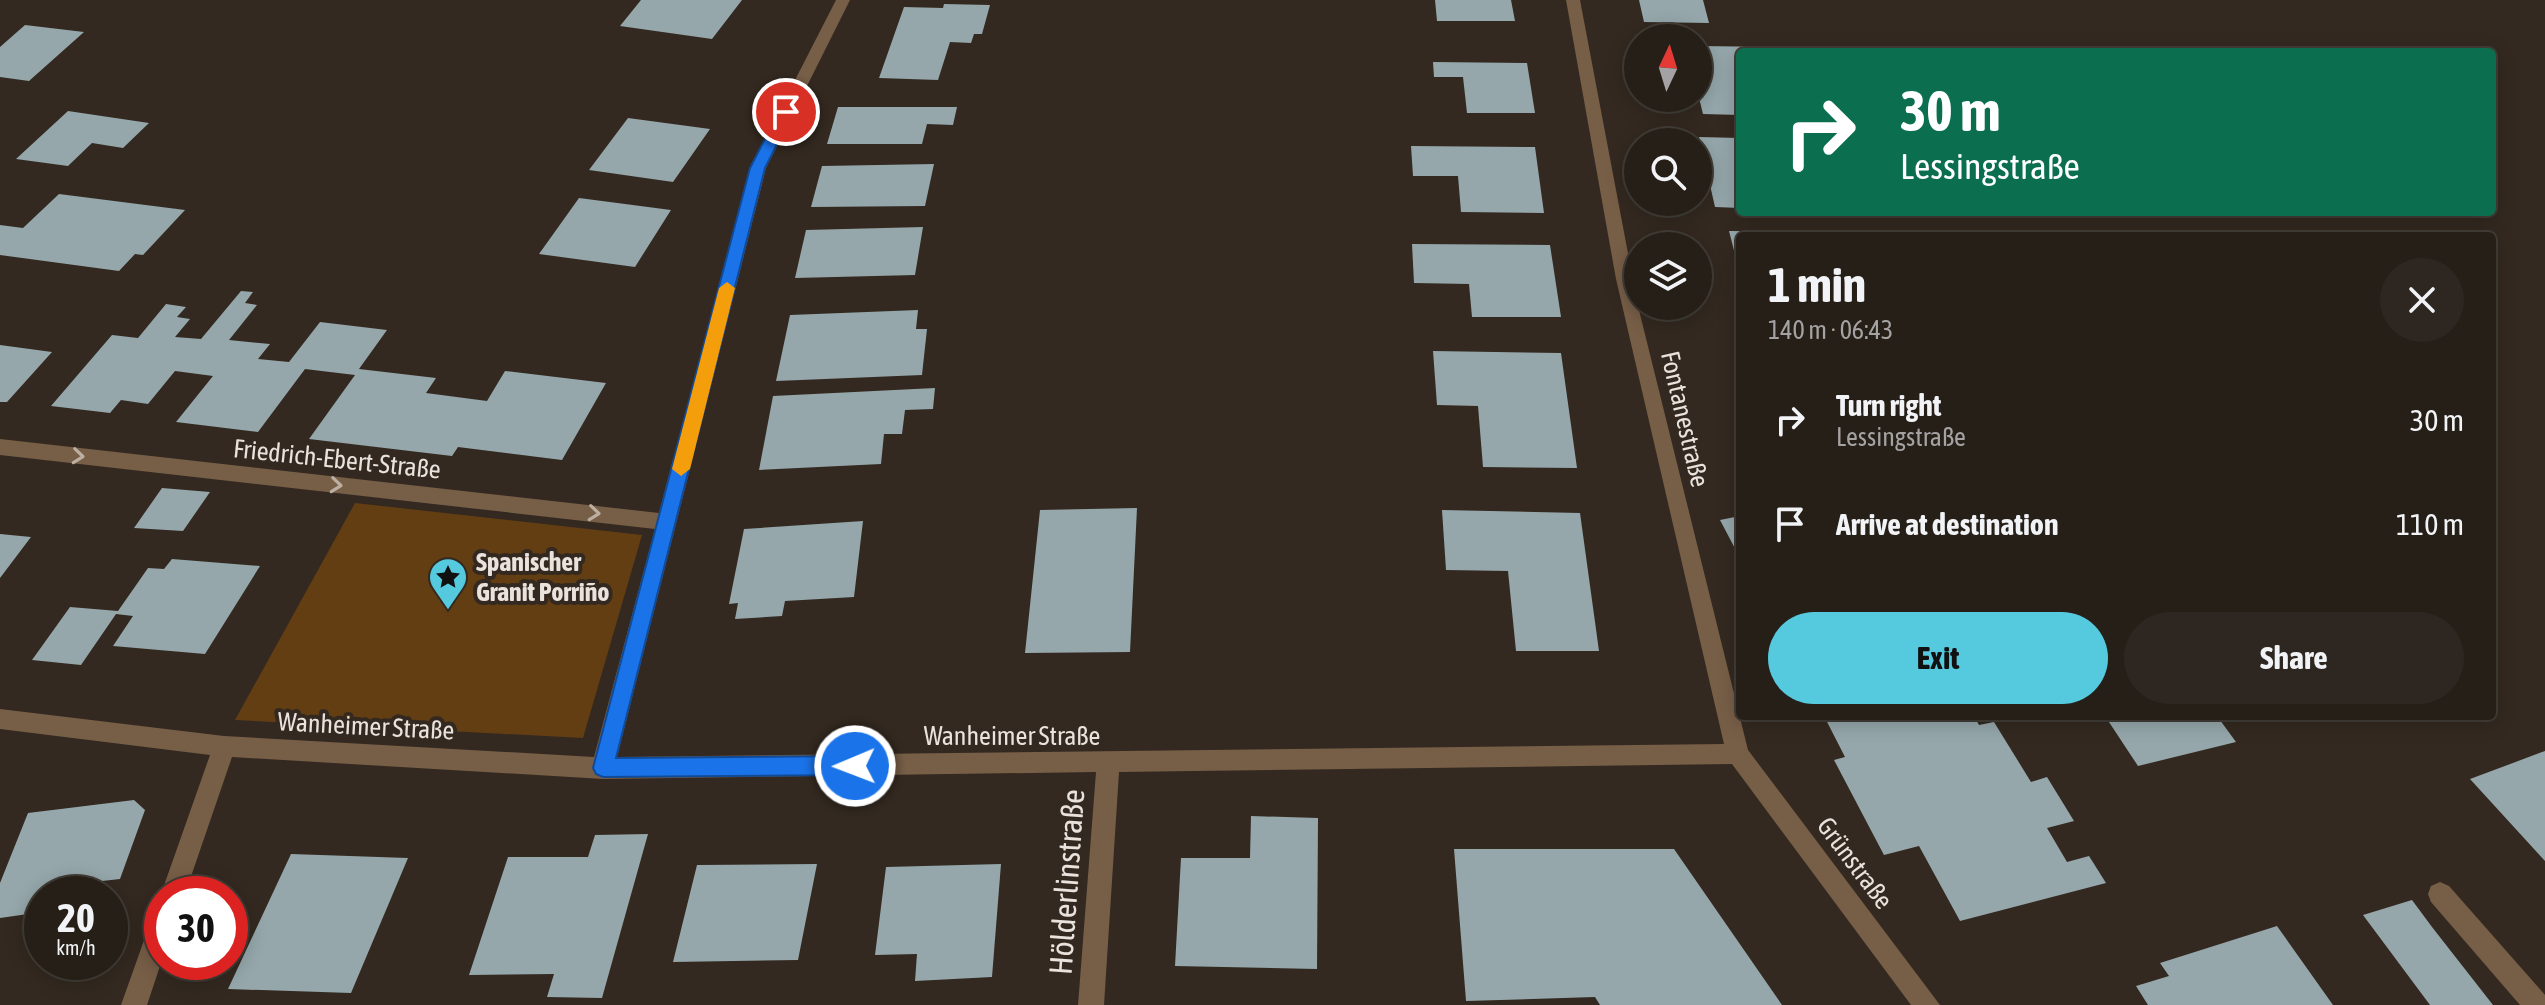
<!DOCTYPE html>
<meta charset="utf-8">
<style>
:root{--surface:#261f18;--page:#2e2721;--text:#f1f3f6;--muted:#a4a2a2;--line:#423d37;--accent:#55cadf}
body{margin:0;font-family:"Asap Condensed",sans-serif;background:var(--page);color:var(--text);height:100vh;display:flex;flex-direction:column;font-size:30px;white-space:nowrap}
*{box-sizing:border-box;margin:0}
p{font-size:26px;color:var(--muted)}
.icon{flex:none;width:44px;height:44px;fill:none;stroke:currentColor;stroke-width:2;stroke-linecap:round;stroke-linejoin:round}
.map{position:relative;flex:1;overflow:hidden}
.details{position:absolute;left:1736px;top:232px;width:760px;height:488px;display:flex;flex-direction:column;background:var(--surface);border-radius:8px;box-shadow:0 4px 20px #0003,0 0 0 2px var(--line)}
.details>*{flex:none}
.top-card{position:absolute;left:1736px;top:48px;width:760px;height:168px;border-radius:8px;box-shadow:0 4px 20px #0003,0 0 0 2px var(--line);background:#0b6e4f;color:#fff;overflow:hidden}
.needle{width:52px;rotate:4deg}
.buttons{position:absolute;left:1624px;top:24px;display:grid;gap:16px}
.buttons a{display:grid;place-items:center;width:88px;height:88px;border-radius:50%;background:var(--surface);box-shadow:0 4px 20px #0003,0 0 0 2px var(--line);font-size:40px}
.speed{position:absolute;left:24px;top:876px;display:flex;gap:16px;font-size:40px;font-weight:700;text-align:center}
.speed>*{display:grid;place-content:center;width:104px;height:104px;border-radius:50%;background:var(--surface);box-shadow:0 4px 20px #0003,0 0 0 2px var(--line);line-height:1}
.speed small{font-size:20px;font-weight:400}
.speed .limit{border:12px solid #d22;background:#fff;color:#111}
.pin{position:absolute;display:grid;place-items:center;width:68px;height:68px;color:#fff;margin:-34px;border:4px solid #fff;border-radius:50%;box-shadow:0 2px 8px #0007}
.me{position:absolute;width:88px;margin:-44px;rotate:269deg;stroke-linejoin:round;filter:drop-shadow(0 0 6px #0008)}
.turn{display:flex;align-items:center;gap:28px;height:168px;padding:0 32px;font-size:36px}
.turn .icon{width:104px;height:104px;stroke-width:2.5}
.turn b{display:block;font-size:56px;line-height:68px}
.round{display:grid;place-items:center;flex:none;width:84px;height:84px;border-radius:42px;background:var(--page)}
.head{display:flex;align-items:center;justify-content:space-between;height:136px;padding:0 32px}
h1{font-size:48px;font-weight:700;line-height:60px}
.button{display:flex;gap:16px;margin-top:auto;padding:16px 32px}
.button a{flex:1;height:92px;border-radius:48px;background:var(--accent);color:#111;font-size:32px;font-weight:700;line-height:92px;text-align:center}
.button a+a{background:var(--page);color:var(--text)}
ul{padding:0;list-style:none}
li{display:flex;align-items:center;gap:24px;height:104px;padding:0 32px}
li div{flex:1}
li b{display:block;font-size:30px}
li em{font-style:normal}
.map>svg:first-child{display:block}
.green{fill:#633e13}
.building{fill:#95a7ab}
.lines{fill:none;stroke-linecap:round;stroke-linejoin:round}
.service{fill:#775e47;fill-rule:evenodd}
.minor{fill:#775e47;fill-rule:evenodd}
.oneway{stroke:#bcaea1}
.route{fill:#1a73e8;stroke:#114b97;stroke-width:2}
.slow{fill:#f59e0b}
.labels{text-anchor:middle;stroke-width:8;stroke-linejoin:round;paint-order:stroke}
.street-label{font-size:26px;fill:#eae3dd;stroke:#332920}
.poi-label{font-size:26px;font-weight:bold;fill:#eae3dd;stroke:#332920;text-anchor:start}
.near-street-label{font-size:32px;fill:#eae3dd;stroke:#332920}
</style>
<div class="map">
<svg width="2545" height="1005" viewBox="0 0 2545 1005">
<rect width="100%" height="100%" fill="#332920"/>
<path class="green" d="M355 503 642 535 583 738 235 720Z"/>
<path class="building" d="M641 0H742L712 39 620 26Z
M1435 0H1511L1515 21H1437Z
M1639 0H1703L1709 23 1644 22Z
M944 4 990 5 982 34H974L971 43 950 42 938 80 879 78 904 7 943 8Z
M25 25 84 32 29 81 0 77V47Z
M1698 46 1788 47 1790 52H1740V115L1703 114 1698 94Z
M1433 62 1527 63 1535 113H1467L1463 77H1434Z
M838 107H957L953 125 927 124 922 144H827Z
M68 111 149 123 123 148 92 143 68 166 16 159Z
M628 118 710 129 673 182 589 170Z
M1699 137 1740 138V208L1715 207Z
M1411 146 1535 147 1544 213 1461 212 1458 176H1413Z
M934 164 925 206 811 207 822 166Z
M59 194 185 210 143 255 135 254 119 271 0 255V225L23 228Z
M579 198 671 210 635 267 539 254Z
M923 227 915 275 795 278 806 230Z
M1729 231 1835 232 1836 236H1740L1739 270Z
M1412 244 1550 245 1561 317H1472L1469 284 1414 283Z
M241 291 253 292 245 303 257 305 229 340 270 344 258 359 289 362 320 322 387 330 359 369 436 378 426 393 487 401 505 371 606 383 562 460 458 447 452 456 309 439 355 375 305 369 258 432 176 422 213 376 175 371 148 404 121 400 110 413 51 406 112 335 138 338 166 304 186 307 177 317 190 319 175 337 201 339Z
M918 310 916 329H927L922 375 776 381 790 315Z
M0 345 52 352 7 402H0Z
M1433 351 1561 353 1577 468 1483 467 1478 406 1437 405Z
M935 388 933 409 905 410 902 434H884L881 464 759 470 773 396Z
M162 488 210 492 183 531 134 528Z
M1137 508 1130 652 1025 653 1040 510Z
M1442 510 1580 513 1599 651H1516L1508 571 1446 570Z
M1740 516V558L1720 520Z
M863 521 854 597 785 601 782 616 735 619 738 603 729 604 744 529Z
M0 534 31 537 0 578Z
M172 559 260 566 205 654 113 646 133 616 116 614 81 665 32 660 70 607 118 611 148 568 164 569Z
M1824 716H1974L1979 725 1994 722 2031 782 2047 777 2074 821 2047 828 2067 862 2089 856 2106 883 1960 921 1919 846 1884 855 1834 760 1845 757Z
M2105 716H2217L2236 742 2138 766Z
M2545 751V861L2470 779Z
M134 800 145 810 120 879 102 881 97 894H42V912L0 918V883L28 813Z
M1251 816 1318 818 1317 969 1175 966 1181 858H1250Z
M648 834 602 998 547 997 554 974 469 975 508 857H588L595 835Z
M1454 849H1674L1782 1005H1600L1595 997 1466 1001Z
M291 854 408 858 351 993 228 989Z
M817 864 798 960 673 962 697 865Z
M1001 864 992 977 915 981 917 954 875 955 886 867Z
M2412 900 2432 927 2493 1005H2430L2363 915Z
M2277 926 2333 1005H2148L2136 986 2169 976 2160 963Z"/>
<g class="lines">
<path class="service" d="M2440 882 2449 886 2545 995V1005H2520L2431 902 2428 894 2431 886Z"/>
<path class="minor" d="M836 0H850L766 168 617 757 1724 744 1616 279 1566 0H1580L1638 306 1748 750 1940 1005H1911L1732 764 1119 772 1104 1005H1078L1096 772 603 779 232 757 185 894H162V897L161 894 210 755 0 729V709L224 736 594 757 655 529 0 455V439L659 513 750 168Z
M162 912V960L147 1005H121L153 915Z"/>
</g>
<defs><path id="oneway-chevron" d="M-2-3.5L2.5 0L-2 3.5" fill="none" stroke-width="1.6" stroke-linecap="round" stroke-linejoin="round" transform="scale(2)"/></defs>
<g class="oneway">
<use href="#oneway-chevron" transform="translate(78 456) rotate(6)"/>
<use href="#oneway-chevron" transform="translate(336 485) rotate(6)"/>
<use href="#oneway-chevron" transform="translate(594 513) rotate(6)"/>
</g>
<path class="route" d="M786 107 793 112 765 168 616 758 855 756 863 759 866 766 863 772 855 775 603 777 596 774 593 768 750 168 779 112Z"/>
<path class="slow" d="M727 282 735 288 690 469 681 476 672 469 719 288Z"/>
<defs>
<symbol id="sight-pin" viewBox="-11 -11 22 30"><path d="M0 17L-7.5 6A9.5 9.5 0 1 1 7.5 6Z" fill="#55cadf" stroke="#332920"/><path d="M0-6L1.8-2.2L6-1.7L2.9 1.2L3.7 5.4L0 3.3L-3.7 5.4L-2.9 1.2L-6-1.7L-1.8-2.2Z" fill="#111"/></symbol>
</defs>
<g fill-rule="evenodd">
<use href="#sight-pin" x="426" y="555" width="44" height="60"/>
</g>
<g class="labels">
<g class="street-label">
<text transform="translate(1685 419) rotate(77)" y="9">Fontanestraße</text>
<text transform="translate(337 459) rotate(6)" y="9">Friedrich-Ebert-Straße</text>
<text transform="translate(366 726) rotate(3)" y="9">Wanheimer Straße</text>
<text x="1012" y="745">Wanheimer Straße</text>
<text transform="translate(1855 863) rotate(53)" y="9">Grünstraße</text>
</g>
<g class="poi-label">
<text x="476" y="571">Spanischer<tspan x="476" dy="30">Granit Porriño</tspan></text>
</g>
<g class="near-street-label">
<text transform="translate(1067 882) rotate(-86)" y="11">Hölderlinstraße</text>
</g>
</g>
</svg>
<div class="buttons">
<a><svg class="needle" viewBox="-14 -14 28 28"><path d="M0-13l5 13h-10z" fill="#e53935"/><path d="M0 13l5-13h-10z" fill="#a4a2a2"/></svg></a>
<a><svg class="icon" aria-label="search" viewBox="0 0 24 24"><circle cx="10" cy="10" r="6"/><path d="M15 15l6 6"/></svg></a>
<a><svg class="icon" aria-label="layers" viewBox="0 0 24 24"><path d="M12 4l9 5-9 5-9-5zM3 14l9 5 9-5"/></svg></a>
</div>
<div class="speed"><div>20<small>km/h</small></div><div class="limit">30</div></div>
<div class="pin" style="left:786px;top:112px;background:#d93025"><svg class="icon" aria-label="arrive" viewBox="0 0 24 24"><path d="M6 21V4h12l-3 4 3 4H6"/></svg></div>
<svg class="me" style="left:855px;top:766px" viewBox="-20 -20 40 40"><circle r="17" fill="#1a73e8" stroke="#fff" stroke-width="3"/><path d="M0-11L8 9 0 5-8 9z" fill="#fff"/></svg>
<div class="top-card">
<div class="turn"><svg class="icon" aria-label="right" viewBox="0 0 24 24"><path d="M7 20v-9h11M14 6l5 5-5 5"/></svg><div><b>30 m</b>Lessingstraße</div></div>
</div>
<section class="details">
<div class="head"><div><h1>1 min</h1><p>140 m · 06:43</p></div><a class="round"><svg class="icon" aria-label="close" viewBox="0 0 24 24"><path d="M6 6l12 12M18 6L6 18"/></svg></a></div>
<ul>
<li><svg class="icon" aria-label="right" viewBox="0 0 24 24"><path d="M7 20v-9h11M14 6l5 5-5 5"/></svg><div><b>Turn right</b><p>Lessingstraße</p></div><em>30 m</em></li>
<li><svg class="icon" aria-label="arrive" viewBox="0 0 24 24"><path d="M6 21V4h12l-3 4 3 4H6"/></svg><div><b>Arrive at destination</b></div><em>110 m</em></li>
</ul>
<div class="button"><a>Exit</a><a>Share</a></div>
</section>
</div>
